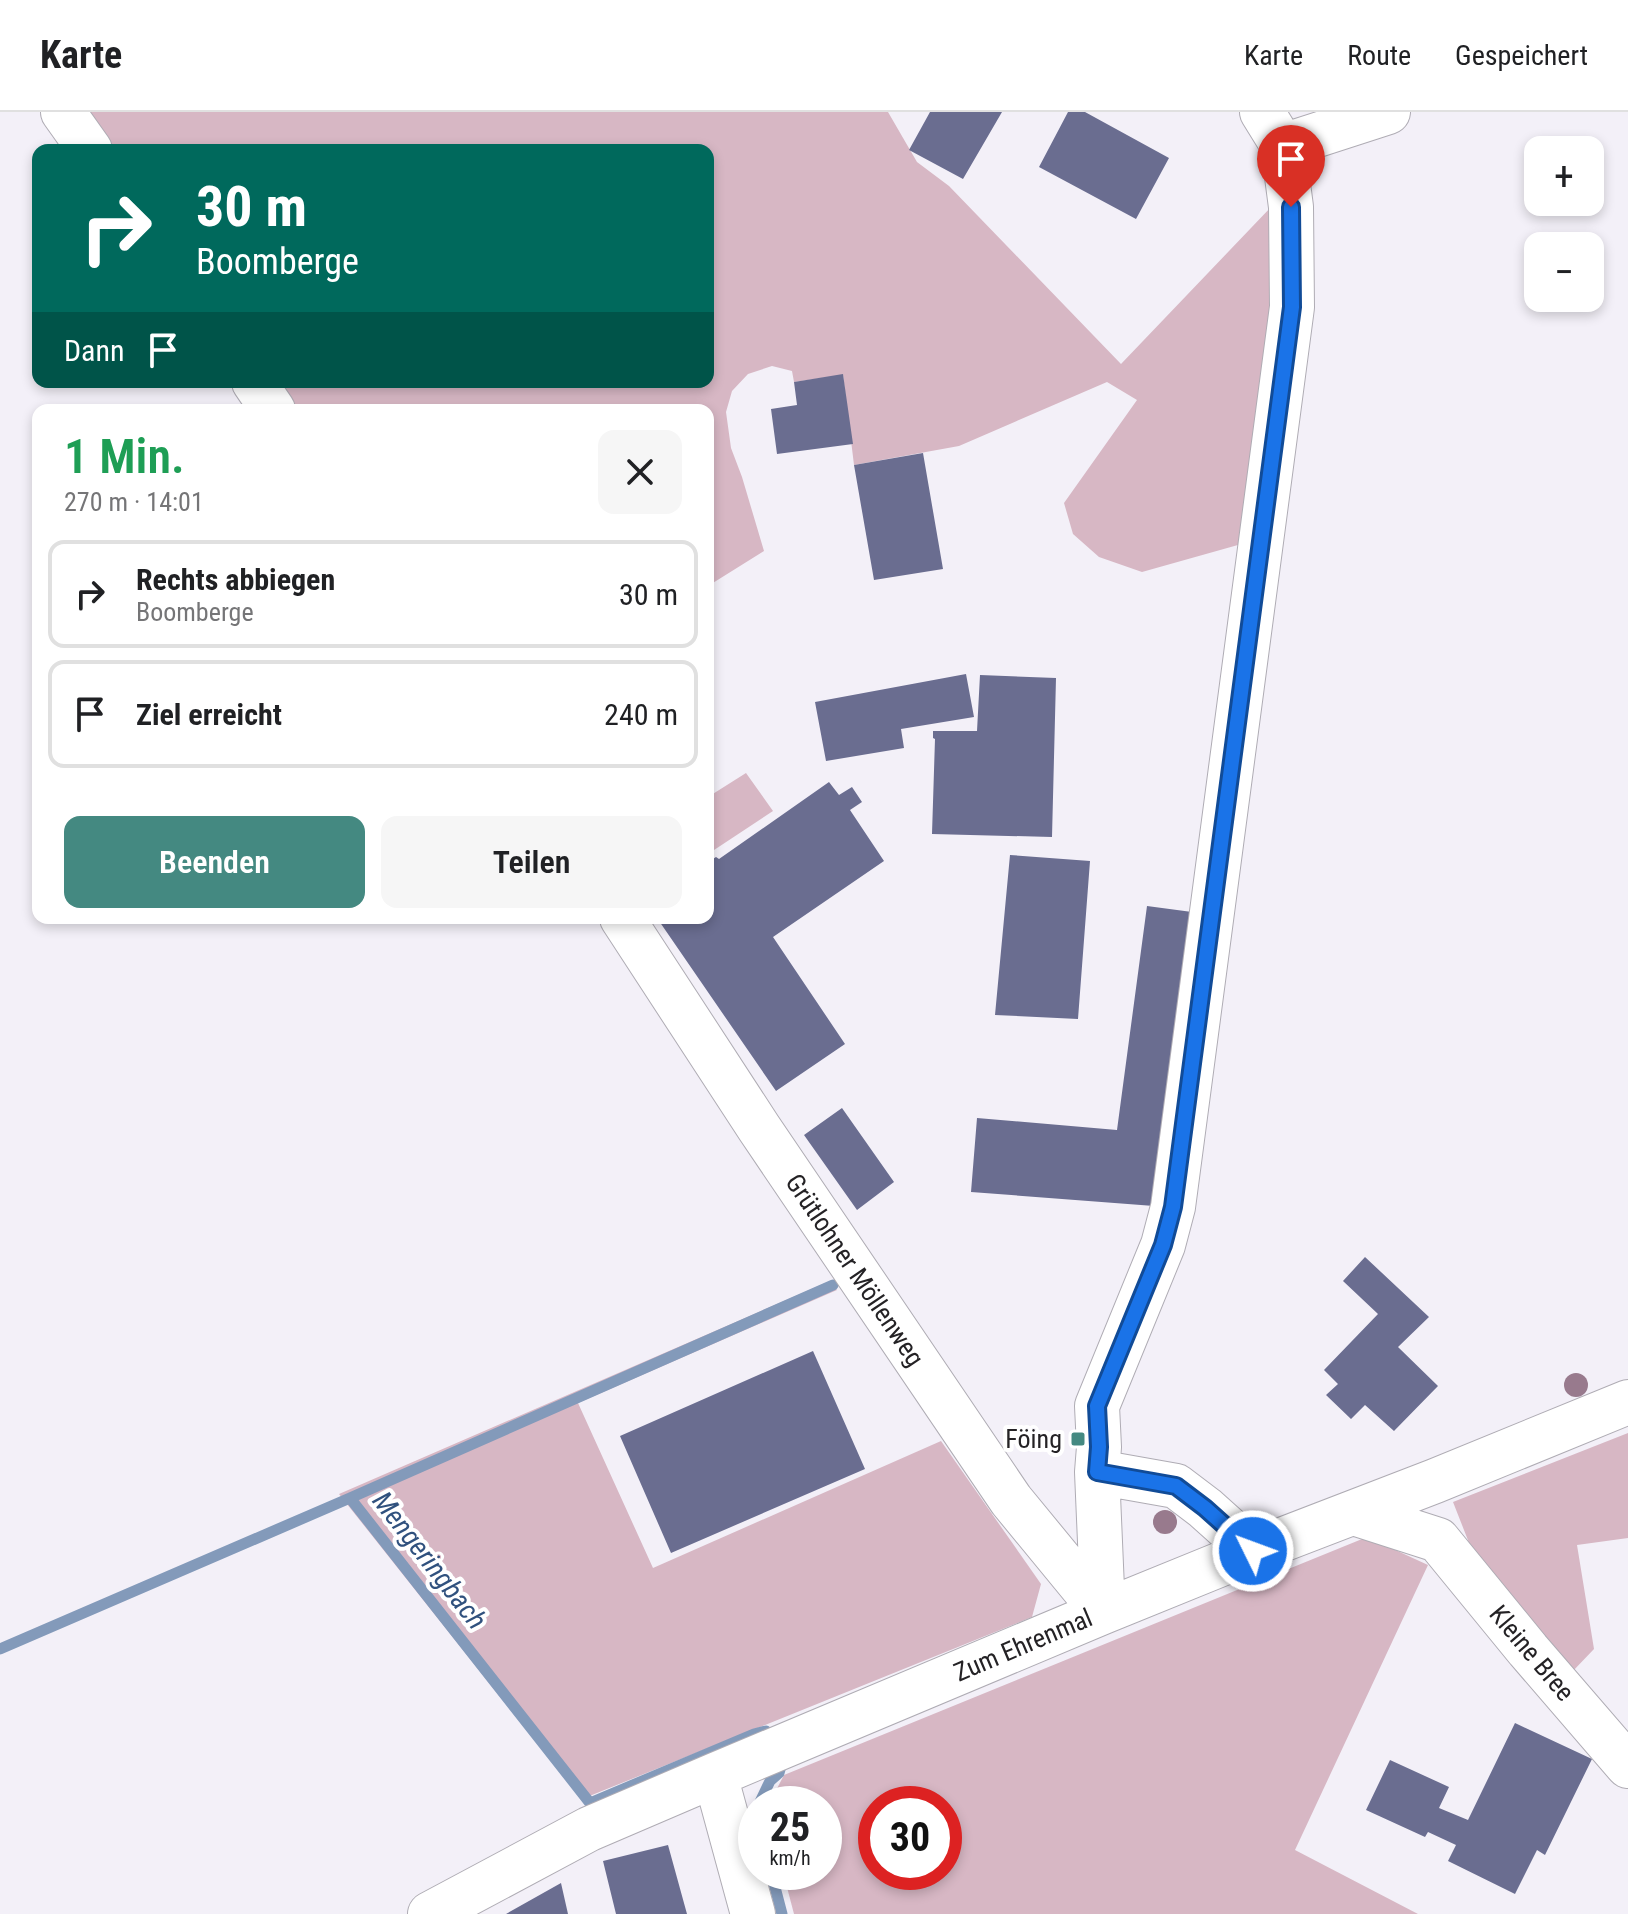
<!DOCTYPE html>
<html lang="de">
<meta charset="utf-8">
<style>
:root{--surface:#fff;--page:#f6f6f6;--text:#202124;--muted:#757577;--line:#e0e0e0;--accent:#448981}
body{margin:0;font-family:"Roboto Condensed",sans-serif;background:var(--page);color:var(--text);height:100vh;display:flex;flex-direction:column;font-size:30px;white-space:nowrap}
*{box-sizing:border-box;margin:0}
p{font-size:26px;color:var(--muted)}
.icon{flex:none;width:44px;height:44px;fill:none;stroke:currentColor;stroke-width:2;stroke-linecap:round;stroke-linejoin:round}
.map{position:relative;flex:1;overflow:hidden}
.side{position:absolute;left:32px;top:292px;width:682px;height:520px;display:flex;flex-direction:column;background:var(--surface);border-radius:16px;box-shadow:0 4px 12px #0003}
.side>*{flex:none}
.guide{position:absolute;left:32px;top:32px;width:682px;height:244px;border-radius:16px;box-shadow:0 4px 12px #0003;background:#00695c;color:#fff;overflow:hidden}
.tools{position:absolute;left:1524px;top:24px;display:grid;gap:16px}
.tools a{display:grid;place-items:center;width:80px;height:80px;border-radius:16px;background:var(--surface);box-shadow:0 4px 12px #0003;font-size:40px}
.speed{position:absolute;left:738px;top:1674px;display:flex;gap:16px;font-size:40px;font-weight:700;text-align:center}
.speed>*{display:grid;place-content:center;width:104px;height:104px;border-radius:50%;background:var(--surface);box-shadow:0 4px 12px #0003;line-height:1}
.speed small{font-size:20px;font-weight:400}
.speed .limit{border:12px solid #d22;background:#fff;color:#111}
.pin{position:absolute;display:grid;place-items:center;width:68px;height:68px;color:#fff;margin:-82px -34px;border-radius:50% 50% 50% 0;rotate:-45deg;box-shadow:0 0 8px #0007}
.pin .icon{rotate:45deg}
.me{position:absolute;width:88px;margin:-44px;rotate:312deg;stroke-linejoin:round;filter:drop-shadow(0 0 6px #0008)}
.turn{display:flex;align-items:center;gap:28px;height:168px;padding:0 32px;font-size:36px}
.turn .icon{width:104px;height:104px;stroke-width:2.5}
.turn b{display:block;font-size:56px;line-height:68px}
.then{display:flex;align-items:center;height:76px;padding:0 32px;background:#0003;gap:16px;font-size:30px}
.round{display:grid;place-items:center;flex:none;width:84px;height:84px;border-radius:16px;background:var(--page)}
.head{display:flex;align-items:center;justify-content:space-between;height:136px;padding:0 32px}
h1{font-size:48px;font-weight:600;line-height:60px;color:#1e9e55}
.action{display:flex;gap:16px;margin-top:auto;padding:16px 32px}
.action a{flex:1;height:92px;border-radius:16px;background:var(--accent);color:#fff;font-size:32px;font-weight:600;line-height:92px;text-align:center}
.action a+a{background:var(--page);color:var(--text)}
ul{padding:0;list-style:none}
li{display:flex;align-items:center;gap:24px;height:108px;margin:0 16px 12px;padding:0 16px;border:4px solid var(--line);border-radius:16px}
li div{flex:1}
li b{display:block;font-size:30px}
li em{font-style:normal}
header{display:flex;align-items:center;gap:48px;box-sizing:border-box;height:112px;padding:0 40px;background:var(--surface);border-bottom:2px solid var(--line)}
header strong{font-size:38px}
nav{display:flex;gap:44px;margin-inline-start:auto;font-size:28px}
.map>svg:first-child{display:block}
.green{fill:#d7b7c4;fill-rule:evenodd}
.lines{fill:none;stroke-linecap:round;stroke-linejoin:round}
.stream{stroke:#839aba;stroke-width:11}
.building{fill:#6a6d90}
.minor-casing{stroke:#afacb4;stroke-width:46}
.minor{stroke:#fff;stroke-width:44}
.tree{fill:#987a8d}
.route-casing{stroke:#114b97;stroke-width:20}
.route{stroke:#1a73e8;stroke-width:14}
.poi-dot{fill:#448981;stroke:#fff;stroke-width:3}
.labels{text-anchor:middle;stroke-width:8;stroke-linejoin:round;paint-order:stroke}
.street-label{font-size:26px;fill:#242225;stroke:#fff}
.poi-label{font-size:26px;fill:#242225;stroke:#fff;text-anchor:end}
.water-label{font-size:28px;font-style:italic;fill:#30517e;stroke:#fff}
</style>
<header>
<strong>Karte</strong>
<nav><a>Karte</a><a>Route</a><a>Gespeichert</a></nav>
</header>
<div class="map">
<svg width="1628" height="1802" viewBox="0 0 1628 1802">
<rect width="100%" height="100%" fill="#f3f0f8"/>
<path class="green" d="M83 0H888L917 50 949 74 1121 252 1273 93 1274 202 1245 431 1142 460 1099 445 1073 422 1064 391 1137 288 1107 270 959 334 854 353 843 263 794 270 792 259 772 254 748 262 732 279 726 300 731 336 742 365 764 439 708 474V298H292L273 270H708V38H110Z
M746 661 773 699 708 742V685Z
M830 1169 837 1178 578 1291 653 1456 941 1329 1041 1472 1032 1505 592 1683 582 1688 339 1382Z
M1628 1321V1426L1577 1433 1594 1537 1572 1560 1473 1441 1453 1390Z
M1367 1425 1428 1453 1295 1738 1418 1802H794L783 1760H824V1692H769L784 1663ZM876 1692H944V1760H876Z"/>
<g class="lines">
<path class="stream" d="M350 1386 833 1173
M0 1537 350 1386 590 1691 754 1622 766 1619
M759 1692 770 1669 779 1661 782 1650
M771 1760 782 1802"/>
</g>
<path class="building" d="M930 0H1002L963 67 909 38Z
M1068 0H1085L1169 46 1136 107 1039 55Z
M843 262 853 332 777 342 771 297 797 293 794 270Z
M923 341 943 457 874 468 854 353Z
M966 562 974 605 901 617 904 636 826 649 815 590Z
M980 563 1056 566 1052 725 932 722 935 627 933 626V619H977Z
M829 670 839 683 852 675 862 690 850 698 884 749 773 825 845 932 776 979 657 806H708V750L716 745 719 747Z
M1010 743 1090 749 1078 907 995 903Z
M1147 794 1192 800 1154 1094 971 1080 977 1006 1117 1018Z
M842 996 894 1070 857 1098 804 1023Z
M1365 1145 1429 1205 1398 1235 1438 1274 1394 1319 1365 1293 1351 1307 1326 1283 1338 1272 1324 1258 1378 1202 1343 1169Z
M813 1239 865 1357 671 1441 620 1324Z
M1515 1611 1592 1647 1545 1743 1537 1738 1515 1782 1448 1749 1456 1733 1428 1720 1425 1725 1366 1698 1390 1648 1449 1675 1439 1696 1468 1708Z
M668 1733 687 1802H616L603 1749Z
M561 1771 568 1802H506Z"/>
<g class="lines">
<defs>
<path id="minor" d="M63 0 90 38
M1283 34 1388 0
M254 270 273 298
M622 806 759 1016 1011 1388 1103 1500
M1097 1360 1176 1374 1205 1396 1253 1439
M1354 1401 1438 1428 1528 1538 1628 1654
M1103 1500 1097 1360 1099 1335 1097 1294 1163 1133 1173 1095 1292 195 1291 95 1283 34 1262 0
M715 1663 753 1802
M430 1802 589 1717 715 1663 1103 1500 1253 1439 1435 1369 1628 1290"/>
</defs>
<use href="#minor" class="minor-casing"/>
<use href="#minor" class="minor"/>
</g>
<g class="tree">
<circle cx="1576" cy="1273" r="12"/>
<circle cx="1165" cy="1410" r="12"/>
</g>
<g class="lines">
<defs>
<path id="route" d="M1253 1439 1205 1396 1176 1374 1097 1360 1099 1335 1097 1294 1163 1133 1173 1095 1292 195 1291 95"/>
</defs>
<use href="#route" class="route-casing"/>
<use href="#route" class="route"/>
</g>
<rect class="poi-dot" x="1070" y="1319" width="16" height="16" rx="4"/>
<g class="labels">
<g class="street-label">
<text transform="translate(855 1158) rotate(56)" y="9">Grütlohner Möllenweg</text>
<text transform="translate(1023 1533) rotate(-23)" y="9">Zum Ehrenmal</text>
<text transform="translate(1532 1541) rotate(50)" y="9">Kleine Bree</text>
</g>
<g class="poi-label">
<text x="1062" y="1336">Föing</text>
</g>
<g class="water-label">
<text transform="translate(430 1448) rotate(52)" y="10">Mengeringbach</text>
</g>
</g>
</svg>
<div class="tools">
<a>+</a>
<a>−</a>
</div>
<div class="speed"><div>25<small>km/h</small></div><div class="limit">30</div></div>
<div class="pin" style="left:1291px;top:95px;background:#d93025"><svg class="icon" aria-label="arrive" viewBox="0 0 24 24"><path d="M6 21V4h12l-3 4 3 4H6"/></svg></div>
<svg class="me" style="left:1253px;top:1439px" viewBox="-20 -20 40 40"><circle r="17" fill="#1a73e8" stroke="#fff" stroke-width="3"/><path d="M0-11L8 9 0 5-8 9z" fill="#fff"/></svg>
<div class="guide">
<div class="turn"><svg class="icon" aria-label="right" viewBox="0 0 24 24"><path d="M7 20v-9h11M14 6l5 5-5 5"/></svg><div><b>30 m</b>Boomberge</div></div>
<div class="then">Dann<svg class="icon" aria-label="arrive" viewBox="0 0 24 24"><path d="M6 21V4h12l-3 4 3 4H6"/></svg></div>
</div>
<section class="side">
<div class="head"><div><h1>1 Min.</h1><p>270 m · 14:01</p></div><a class="round"><svg class="icon" aria-label="close" viewBox="0 0 24 24"><path d="M6 6l12 12M18 6L6 18"/></svg></a></div>
<ul>
<li><svg class="icon" aria-label="right" viewBox="0 0 24 24"><path d="M7 20v-9h11M14 6l5 5-5 5"/></svg><div><b>Rechts abbiegen</b><p>Boomberge</p></div><em>30 m</em></li>
<li><svg class="icon" aria-label="arrive" viewBox="0 0 24 24"><path d="M6 21V4h12l-3 4 3 4H6"/></svg><div><b>Ziel erreicht</b></div><em>240 m</em></li>
</ul>
<div class="action"><a>Beenden</a><a>Teilen</a></div>
</section>
</div>
